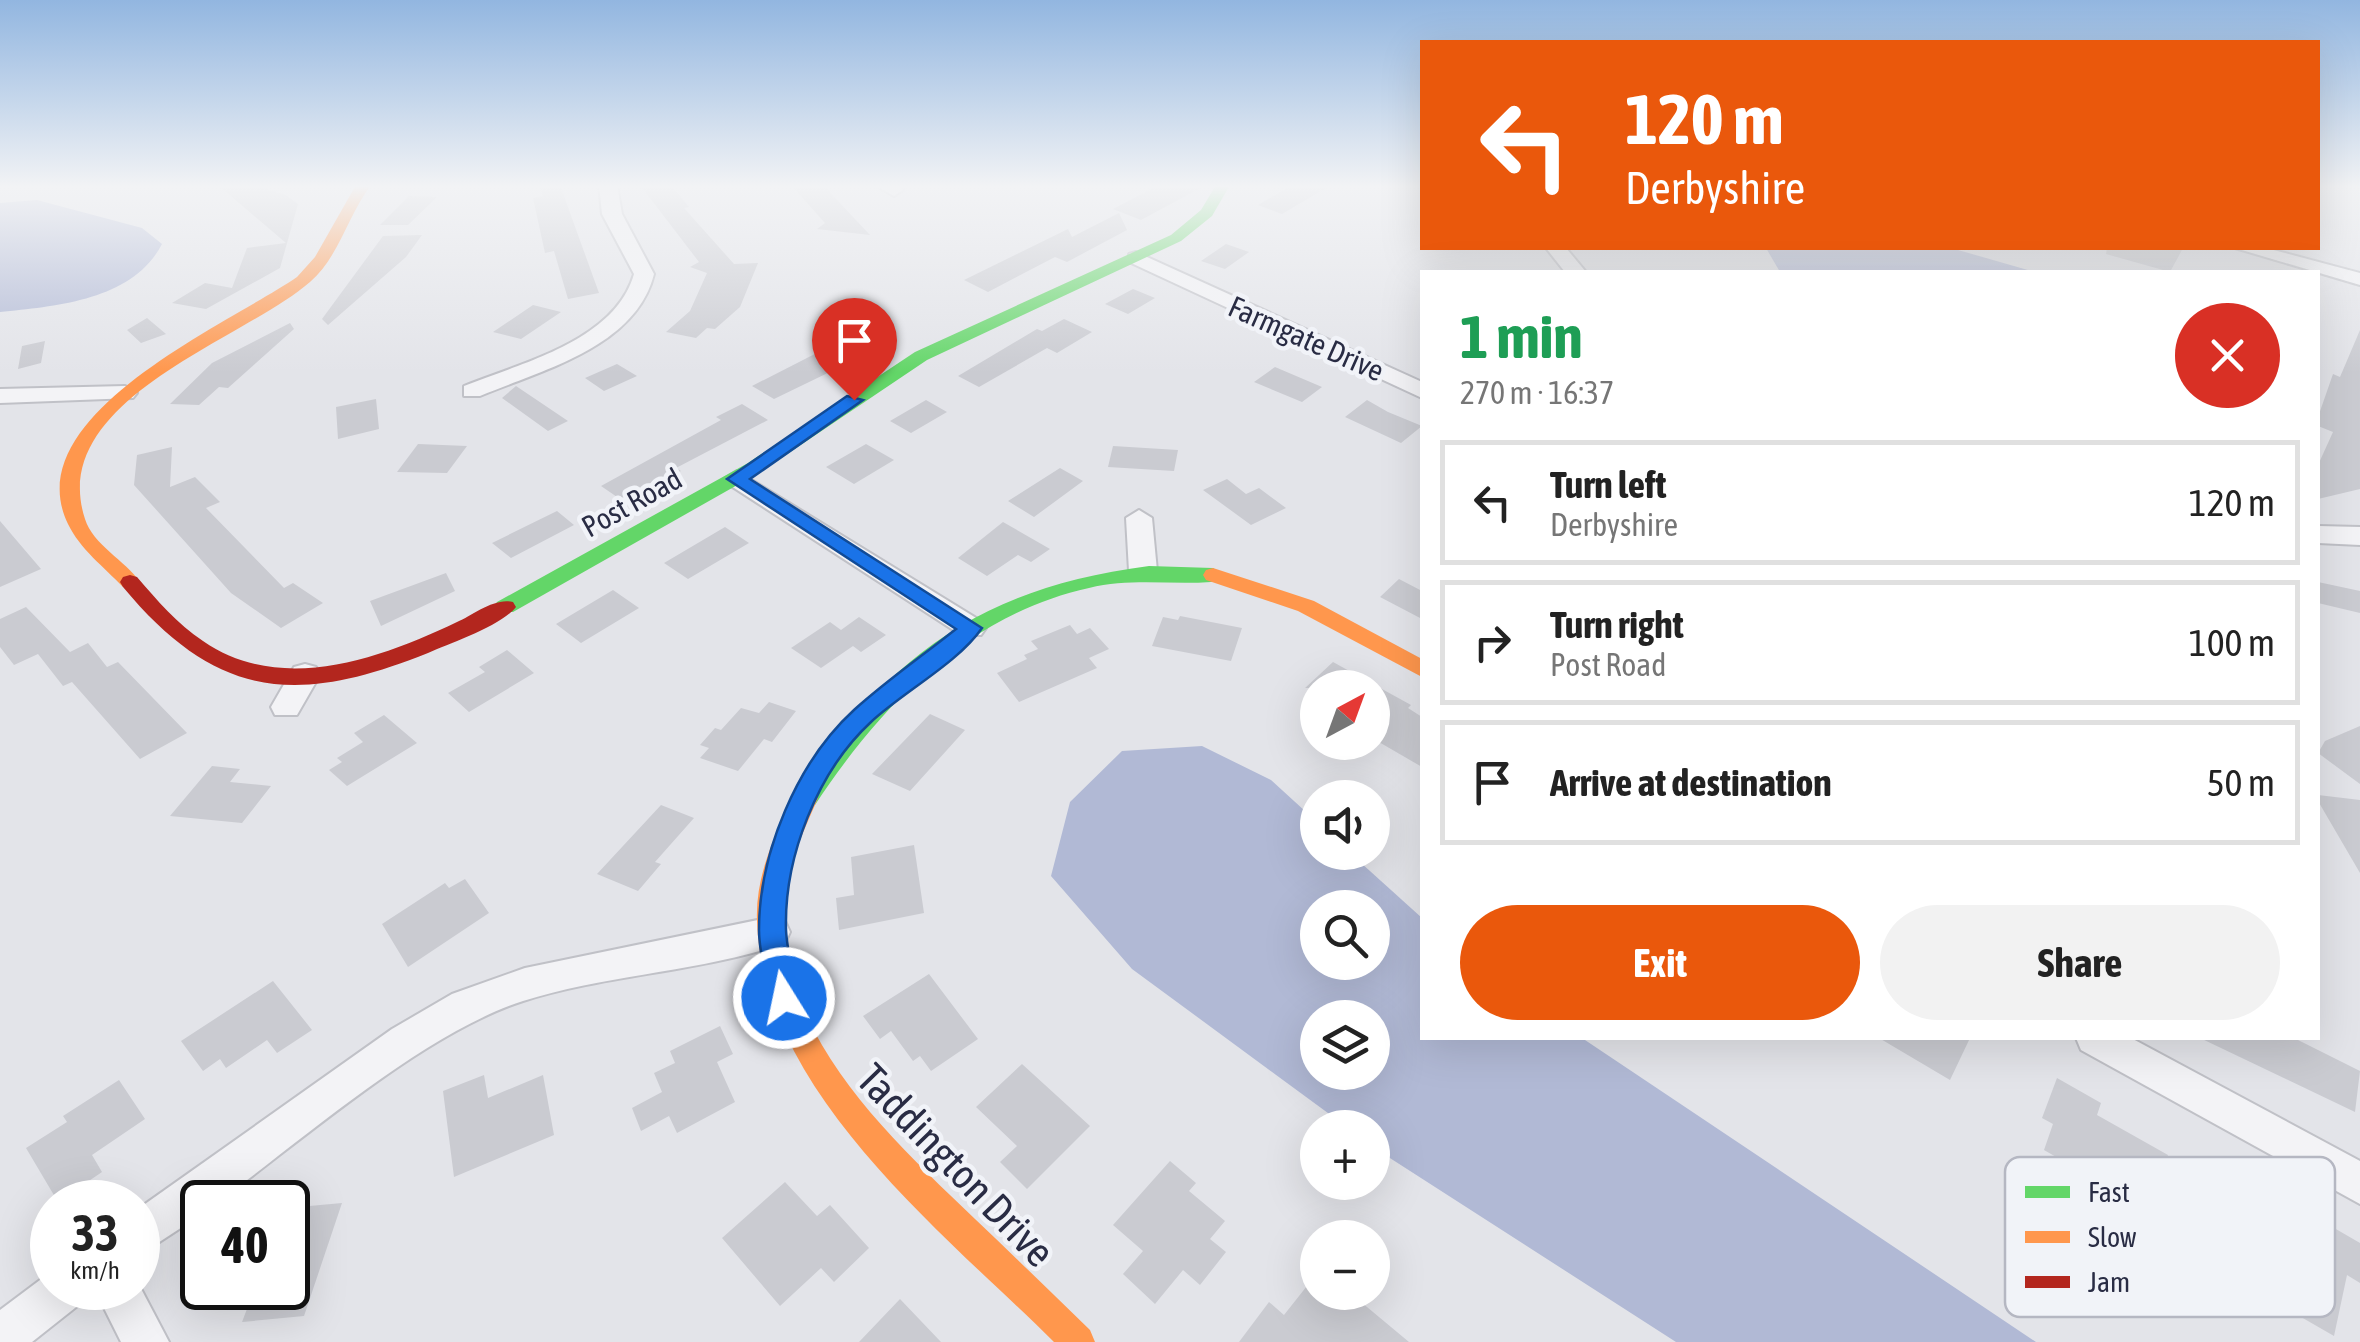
<!DOCTYPE html>
<meta charset="utf-8">
<style>
:root{--surface:#fff;--page:#f2f2f2;--text:#222;--muted:#767676;--line:#e0e0e0;--accent:#ea580c}
body{margin:0;font-family:"Asap Condensed",sans-serif;background:var(--page);color:var(--text);height:100vh;display:flex;flex-direction:column;font-size:38px;white-space:nowrap}
*{box-sizing:border-box;margin:0}
p{font-size:32px;color:var(--muted)}
.icon{flex:none;width:55px;height:55px;fill:none;stroke:currentColor;stroke-width:2;stroke-linecap:round;stroke-linejoin:round}
.map{position:relative;flex:1;overflow:hidden}
.panel{position:absolute;left:1420px;top:270px;width:900px;height:770px;display:flex;flex-direction:column;background:var(--surface);border-radius:0px;box-shadow:0 10px 40px #0002}
.panel>*{flex:none}
.top-card{position:absolute;left:1420px;top:40px;width:900px;height:210px;border-radius:0px;box-shadow:0 10px 40px #0002;background:#ea580c;color:#fff;overflow:hidden}
.needle{width:65px;rotate:41deg}
.controls{position:absolute;left:1300px;top:670px;display:grid;gap:20px}
.controls a{display:grid;place-items:center;width:90px;height:90px;border-radius:50%;background:var(--surface);box-shadow:0 10px 40px #0002;font-size:50px}
.speed{position:absolute;left:30px;top:1180px;display:flex;gap:20px;font-size:50px;font-weight:700;text-align:center}
.speed>*{display:grid;place-content:center;width:130px;height:130px;border-radius:50%;background:var(--surface);box-shadow:0 10px 40px #0002;line-height:1}
.speed small{font-size:25px;font-weight:400}
.speed .limit{border:5px solid #111;border-radius:15px;background:#fff;color:#111}
.pin{position:absolute;display:grid;place-items:center;width:85px;height:85px;color:#fff;margin:-102px -42px;border-radius:50% 50% 50% 0;rotate:-45deg;box-shadow:0 0 10px #0007}
.pin .icon{rotate:45deg}
.me{position:absolute;width:110px;margin:-55px;rotate:350deg;stroke-linejoin:round;filter:drop-shadow(0 0 8px #0008)}
.turn{display:flex;align-items:center;gap:35px;height:210px;padding:0 40px;font-size:45px}
.turn .icon{width:130px;height:130px;stroke-width:2.5}
.turn b{display:block;font-size:70px;line-height:85px}
.round{display:grid;place-items:center;flex:none;width:105px;height:105px;border-radius:52px;background:var(--page)}
.overview{display:flex;align-items:center;justify-content:space-between;height:170px;padding:0 40px}
h1{font-size:60px;font-weight:700;line-height:75px;color:#1e9e55}
.cta{display:flex;gap:20px;margin-top:auto;padding:20px 40px}
.cta a{flex:1;height:115px;border-radius:60px;background:var(--accent);color:#fff;font-size:40px;font-weight:700;line-height:115px;text-align:center}
.cta a+a{background:var(--page);color:var(--text)}
ul{padding:0;list-style:none}
li{display:flex;align-items:center;gap:30px;height:125px;margin:0 20px 15px;padding:0 20px;border:5px solid var(--line);border-radius:0px}
li div{flex:1}
li b{display:block;font-size:38px}
li em{font-style:normal}
.map>svg:first-child{display:block}
.water{fill:#b1b9d5;fill-rule:evenodd}
.building{fill:#cacbd1}
.lines{fill:none;stroke-linecap:round;stroke-linejoin:round}
.street-casing{stroke:#c0c1c7;stroke-width:4}
.street{fill:#f3f3f6;fill-rule:evenodd}
.fast{fill:#63d668;fill-rule:evenodd}
.slow{fill:#ff974d;fill-rule:evenodd}
.jam{fill:#b3261e;fill-rule:evenodd}
.route{fill:#1a73e8;stroke:#114b97;stroke-width:2.5}
.labels{text-anchor:middle;stroke-width:9;stroke-linejoin:round;paint-order:stroke}
.far-street-label{font-size:30px;fill:#292c44;stroke:#f1f3f8}
.near-street-label{font-size:42px;fill:#292c44;stroke:#f1f3f8}
.key{fill:#f1f3f8;stroke:#b5b7c2;stroke-width:2.5}
.key-label{font-size:28px;fill:#292c44}
</style>
<div class="map">
<svg width="2360" height="1342" viewBox="0 0 2360 1342">
<rect width="100%" height="100%" fill="#e3e4e9"/>
<path class="water" d="M37 200 142 228 162 244C133 300 58 306 0 312V203Z
M1766 248H1951L2035 272H1780Z
M1202 746 1271 780 1317 822 1318 852 1350 853 1422 918V1038H1582L2036 1342H1676L1379 1151 1373 1146 1372 1128 1347 1127 1132 969 1051 876 1070 802 1122 751ZM1318 908H1372V962H1318ZM1318 1018H1372V1072H1318Z"/>
<path class="building" d="M218 185H252L286 195 298 204 280 268 206 309 172 303 205 283 232 288 247 248 286 243Z
M539 185H560L599 293 568 299 554 251 545 253 533 198 543 196Z
M640 185H671L689 207 684 208 734 264 758 263 740 307 715 329 707 328 696 338 666 332 690 311 707 273 690 267 699 262Z
M791 185H823L870 235 817 229 825 223Z
M1159 185H1206L1141 220 1113 209Z
M1292 185H1331L1282 214 1258 205Z
M409 196 437 197 408 225H380Z
M1119 213 1127 230 1067 262 1055 257 988 292 964 280 1068 229 1072 237Z
M422 235 406 257 328 325 322 319 383 236Z
M1226 244 1249 252 1225 269 1201 261Z
M2107 248H2183L2170 272 2106 254Z
M1133 289 1155 298 1128 314 1105 304Z
M533 305 561 312 521 339 493 332Z
M147 318 166 334 141 343 127 330Z
M1064 319 1092 332 1057 353 1047 348 979 387 958 376 1037 329 1042 331Z
M290 323 294 329 228 388 219 387 199 405 170 404 212 363Z
M2360 330V489L2318 499V465L2333 432 2318 426V417L2333 374 2340 377Z
M844 339 869 353 774 399 752 386Z
M45 341 41 363 18 369 22 346Z
M617 364 637 376 604 391 585 378Z
M1275 367 1322 387 1302 402 1254 382Z
M516 386 568 421 548 431 502 398Z
M376 399 379 429 338 439 336 407Z
M926 400 947 412 911 433 890 421Z
M1367 400 1388 412 1422 426 1401 443 1345 417Z
M742 404 768 420 676 468 681 471 660 482 656 480 620 499 601 486 721 420 716 417Z
M418 444 467 446 447 473 397 472Z
M866 444 894 460 854 484 826 467Z
M1113 446 1178 450 1174 471 1108 467Z
M172 447 170 487 195 477 220 502 206 508 284 588 293 583 323 603 281 628 231 593 134 485 137 455Z
M1060 468 1083 481 1034 517 1008 501Z
M1227 479 1246 494 1259 488 1286 508 1251 525 1203 490Z
M557 511 574 525 511 558 492 543Z
M0 521 41 569 0 587Z
M1003 522 1050 549 1031 562 1018 555 987 576 958 558Z
M725 527 749 543 688 579 664 563Z
M446 573 455 591 381 626 370 601Z
M1399 579 1422 591V619L1380 597Z
M2318 582 2360 591V613L2318 603Z
M613 590 639 608 581 643 556 624Z
M26 607 70 652 88 643 107 667 118 662 187 733 140 759 72 682 63 686 38 654 14 665 0 647V619Z
M1180 616 1242 628 1231 661 1152 646 1163 617 1178 620Z
M859 617 886 635 861 652 853 646 821 668 791 648 830 622 841 630Z
M1070 625 1077 634 1090 628 1109 649 1089 658 1097 668 1019 702 997 673 1027 659 1024 655 1038 649 1031 641Z
M507 650 534 673 469 712 448 693 485 672 479 667Z
M1333 662 1411 705 1408 708 1422 717V767L1372 738V688H1305Z
M769 702 796 711 772 742 764 739 738 771 700 758 709 748 700 745 715 728 721 730 741 708 759 713Z
M930 714 965 730 910 791 872 774Z
M384 715 417 743 347 786 329 770 342 762 337 758 363 742 354 733Z
M2360 726V784L2318 753 2325 741Z
M212 766 240 769 230 782 271 786 242 823 170 816Z
M2318 795 2360 800V873L2318 801Z
M661 805 694 818 655 862 661 864 638 891 597 874Z
M914 845 924 913 839 930 836 898 854 895 851 857Z
M465 879 489 913 408 967 382 924 445 883 449 888Z
M929 974 978 1039 931 1071 920 1056 913 1061 891 1031 880 1039 863 1016Z
M273 981 312 1030 277 1053 267 1040 226 1068 220 1059 203 1071 181 1041Z
M720 1026 733 1054 717 1062 735 1102 677 1133 669 1116 641 1131 632 1108 662 1092 654 1073 675 1063 670 1051Z
M1879 1038H1970L1950 1080Z
M2200 1038H2294L2360 1071 2355 1112Z
M1022 1064 1090 1126 1027 1189 1000 1162 1017 1146 976 1107Z
M484 1075 488 1098 543 1075 554 1135 454 1177 443 1091Z
M2057 1078 2101 1103 2097 1115 2168 1155 2152 1212 2044 1150 2053 1124 2042 1118Z
M119 1080 145 1119 92 1155 102 1172 58 1202 26 1148 67 1122 63 1116Z
M1170 1161 1196 1183 1189 1191 1225 1221 1210 1239 1226 1252 1200 1285 1183 1270 1155 1304 1123 1274 1143 1251 1113 1225Z
M785 1182 817 1216 830 1205 869 1248 834 1282 821 1268 780 1306 722 1238Z
M2224 1199 2303 1244 2310 1214 2360 1243V1283L2347 1275 2334 1336 2301 1317 2302 1309 2208 1253Z
M342 1203 304 1316 242 1322 255 1288H288V1208Z
M1318 1272V1292H1349L1409 1342H1239L1269 1302 1284 1315Z
M900 1299 941 1342H859Z"/>
<g class="lines">
<defs>
<path id="street" d="M599 185H617L622 214 654 274C636 347 542 370 480 396H464V386C521 363 615 341 634 274L602 214Z
M875 185H899L903 190 894 196Z
M1546 248H1566L1586 272H1565Z
M2235 248H2266L2360 273V285Z
M1136 252 1422 382V398L1129 262V254Z
M125 386 137 393 133 398 0 403V389Z
M737 471 981 621 986 628 981 635H961L728 484 724 479Z
M1139 510 1152 518 1157 571 1143 580 1129 571 1126 518Z
M2318 526 2360 527V545L2318 543Z
M305 664 316 667 320 675 297 715H275L271 707 294 667Z
M772 917 785 921 790 932 785 943C701 972 608 974 523 1001 422 1034 305 1138 218 1202H202V1214L138 1256V1209L392 1029 452 994 525 968Z
M2076 1038H2131L2360 1161V1204L2081 1050Z
M52 1271V1288H86L80 1304 32 1342H0V1310Z
M138 1283 169 1342H121L94 1288H138Z"/>
</defs>
<use href="#street" class="street-casing"/>
<use href="#street" class="street"/>
<path class="fast" d="M1216 185H1230L1212 216 1181 241 927 360 762 471 513 612H497L494 607 497 602 748 463 915 352 1171 235 1201 210Z
M1149 566 1213 568 1223 575C1218 581 1220 581 1211 582 1170 585 1130 578 1089 588 967 615 881 705 815 805H797L794 798 797 791C892 654 981 588 1149 566Z"/>
<path class="slow" d="M356 185H371C348 215 339 257 310 282 242 341 46 400 85 519 93 545 125 560 140 582L137 587H123C104 567 80 549 68 524 15 415 229 324 297 277L315 257Z
M1213 568 1314 601 1422 659V677L1298 611 1206 580 1203 575 1206 570Z
M806 788 815 791 818 798C801 837 782 877 783 921 789 1046 891 1138 975 1219 1014 1256 1052 1293 1090 1330L1095 1342H1054C942 1231 762 1091 757 921 755 876 776 830 797 791Z"/>
<path class="jam" d="M130 575 137 577C157 600 177 624 203 641 281 695 379 659 457 622 473 615 495 597 513 602L516 607C501 626 451 643 428 653 296 706 216 699 123 587L120 582 123 577Z"/>
</g>
<linearGradient id="sky" x2="0" y2="1"><stop stop-color="#92b6e0"/><stop offset="0.5" stop-color="#f2f3f5"/><stop offset="1" stop-color="#f2f3f5" stop-opacity="0"/></linearGradient>
<rect width="2360" height="373" fill="url(#sky)"/>
<path class="route" d="M847 396 863 400 750 479 982 628C958 663 903 692 871 722 817 772 784 857 786 930 787 952 794 976 798 998L794 1007 784 1011 773 1007 769 998C766 976 759 952 759 930 759 853 797 762 854 710 886 681 922 656 956 629L727 479Z"/>
<g class="labels">
<g class="far-street-label">
<text transform="translate(1306 339) rotate(24)" y="10">Farmgate Drive</text>
<text transform="translate(632 503) rotate(-29)" y="10">Post Road</text>
</g>
<g class="near-street-label">
<text transform="translate(956 1165) rotate(46)" y="15">Taddington Drive</text>
</g>
</g>
<rect x="2005" y="1157" width="330" height="160" rx="15" class="key"/>
<rect x="2025" y="1186" width="45" height="12" fill="#63d668"/>
<rect x="2025" y="1231" width="45" height="12" fill="#ff974d"/>
<rect x="2025" y="1276" width="45" height="12" fill="#b3261e"/>
<g class="key-label">
<text x="2088" y="1202">Fast</text>
<text x="2088" y="1247">Slow</text>
<text x="2088" y="1292">Jam</text>
</g>
</svg>
<div class="controls">
<a><svg class="needle" viewBox="-14 -14 28 28"><path d="M0-13l5 13h-10z" fill="#e53935"/><path d="M0 13l5-13h-10z" fill="#767676"/></svg></a>
<a><svg class="icon" aria-label="sound" viewBox="0 0 24 24"><path d="M4 9h4l5-4v14l-5-4H4zM17 9q2 3 0 6"/></svg></a>
<a><svg class="icon" aria-label="search" viewBox="0 0 24 24"><circle cx="10" cy="10" r="6"/><path d="M15 15l6 6"/></svg></a>
<a><svg class="icon" aria-label="layers" viewBox="0 0 24 24"><path d="M12 4l9 5-9 5-9-5zM3 14l9 5 9-5"/></svg></a>
<a>+</a>
<a>−</a>
</div>
<div class="speed"><div>33<small>km/h</small></div><div class="limit">40</div></div>
<div class="pin" style="left:854px;top:400px;background:#d93025"><svg class="icon" aria-label="arrive" viewBox="0 0 24 24"><path d="M6 21V4h12l-3 4 3 4H6"/></svg></div>
<svg class="me" style="left:784px;top:998px" viewBox="-20 -20 40 40"><circle r="17" fill="#1a73e8" stroke="#fff" stroke-width="3"/><path d="M0-11L8 9 0 5-8 9z" fill="#fff"/></svg>
<div class="top-card">
<div class="turn"><svg class="icon" aria-label="left" viewBox="0 0 24 24"><path d="M17 20v-9H6M10 6l-5 5 5 5"/></svg><div><b>120 m</b>Derbyshire</div></div>
</div>
<section class="panel">
<div class="overview"><div><h1>1 min</h1><p>270 m · 16:37</p></div><a class="round" style="background:#d93025;color:#fff"><svg class="icon" aria-label="close" viewBox="0 0 24 24"><path d="M6 6l12 12M18 6L6 18"/></svg></a></div>
<ul>
<li><svg class="icon" aria-label="left" viewBox="0 0 24 24"><path d="M17 20v-9H6M10 6l-5 5 5 5"/></svg><div><b>Turn left</b><p>Derbyshire</p></div><em>120 m</em></li>
<li><svg class="icon" aria-label="right" viewBox="0 0 24 24"><path d="M7 20v-9h11M14 6l5 5-5 5"/></svg><div><b>Turn right</b><p>Post Road</p></div><em>100 m</em></li>
<li><svg class="icon" aria-label="arrive" viewBox="0 0 24 24"><path d="M6 21V4h12l-3 4 3 4H6"/></svg><div><b>Arrive at destination</b></div><em>50 m</em></li>
</ul>
<div class="cta"><a>Exit</a><a>Share</a></div>
</section>
</div>
